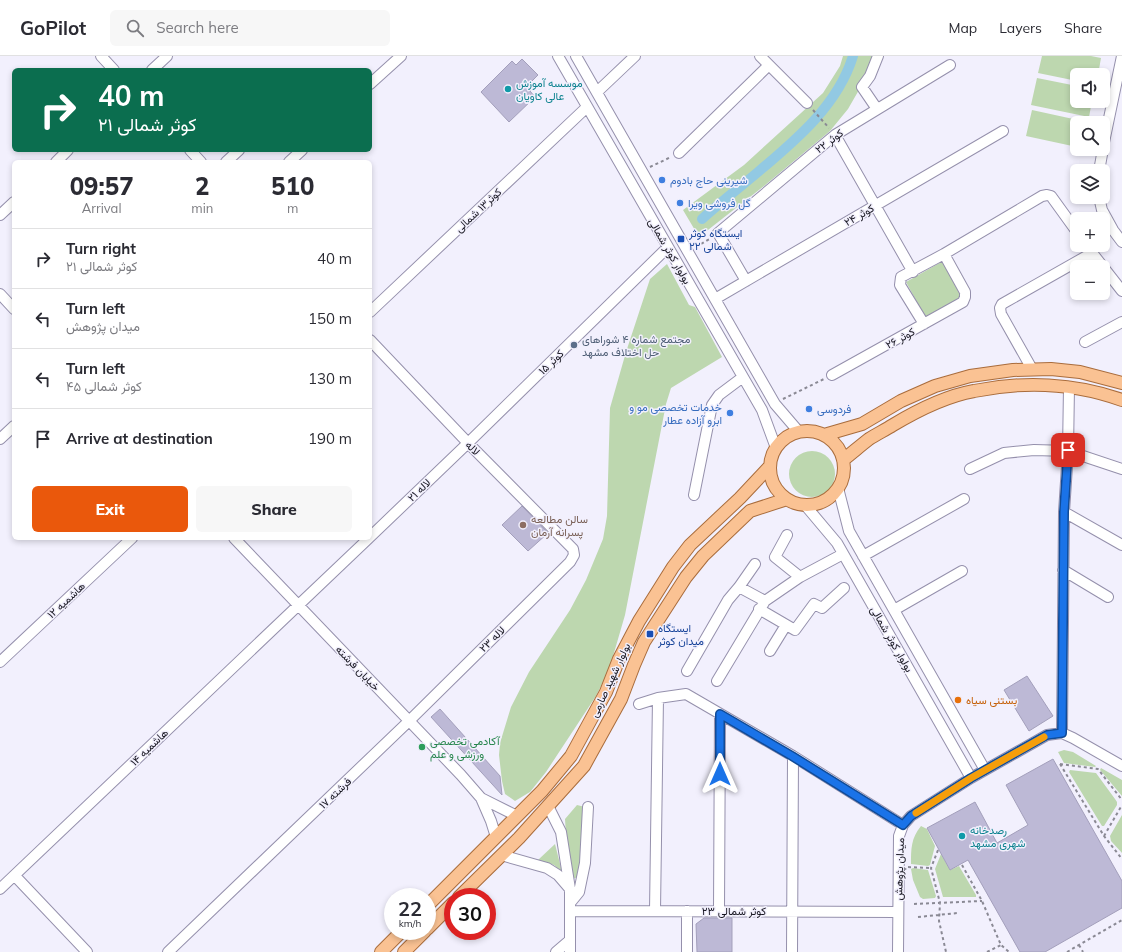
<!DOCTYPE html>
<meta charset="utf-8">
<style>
:root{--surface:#fff;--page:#f7f7f7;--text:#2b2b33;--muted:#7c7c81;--line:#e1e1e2;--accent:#ea580c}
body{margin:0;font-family:Mulish,Vazirmatn,sans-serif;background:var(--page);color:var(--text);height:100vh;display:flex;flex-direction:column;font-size:15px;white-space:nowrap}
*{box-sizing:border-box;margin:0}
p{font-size:13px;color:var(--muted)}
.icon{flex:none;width:22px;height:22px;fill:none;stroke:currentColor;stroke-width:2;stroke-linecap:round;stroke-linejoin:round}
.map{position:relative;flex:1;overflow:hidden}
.details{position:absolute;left:12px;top:104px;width:360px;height:380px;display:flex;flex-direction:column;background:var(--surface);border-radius:6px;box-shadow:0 2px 6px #0003}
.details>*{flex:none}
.banner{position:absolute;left:12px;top:12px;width:360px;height:84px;border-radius:6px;box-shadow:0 2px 6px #0003;background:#0b6e4f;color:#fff;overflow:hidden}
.controls{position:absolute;left:1070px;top:12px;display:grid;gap:8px}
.controls a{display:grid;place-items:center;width:40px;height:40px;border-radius:6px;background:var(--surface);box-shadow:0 2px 6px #0003;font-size:20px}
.speed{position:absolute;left:384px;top:832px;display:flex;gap:8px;font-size:20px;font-weight:700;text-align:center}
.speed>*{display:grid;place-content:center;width:52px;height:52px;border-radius:50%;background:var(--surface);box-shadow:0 2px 6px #0003;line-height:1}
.speed small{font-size:10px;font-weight:400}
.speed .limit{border:6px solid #d22;background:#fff;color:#111}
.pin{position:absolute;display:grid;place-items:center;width:34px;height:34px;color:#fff;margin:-17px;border-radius:8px;box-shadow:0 2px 6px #0006}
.me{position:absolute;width:44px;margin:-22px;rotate:0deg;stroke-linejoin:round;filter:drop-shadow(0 0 3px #0008)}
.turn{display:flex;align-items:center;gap:14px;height:84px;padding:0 20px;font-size:18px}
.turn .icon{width:52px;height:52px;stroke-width:2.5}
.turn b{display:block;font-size:28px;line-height:34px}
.eta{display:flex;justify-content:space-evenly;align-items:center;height:68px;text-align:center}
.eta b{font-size:24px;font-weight:800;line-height:28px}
.action{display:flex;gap:8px;margin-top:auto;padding:8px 20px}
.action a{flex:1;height:46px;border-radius:6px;background:var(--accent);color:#fff;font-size:16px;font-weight:800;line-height:46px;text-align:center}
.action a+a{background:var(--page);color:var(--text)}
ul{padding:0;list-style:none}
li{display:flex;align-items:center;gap:12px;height:60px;padding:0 20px;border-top:1px solid var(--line)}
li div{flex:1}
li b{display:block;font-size:15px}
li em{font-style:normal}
header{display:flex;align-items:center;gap:24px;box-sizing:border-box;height:56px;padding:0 20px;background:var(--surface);border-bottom:1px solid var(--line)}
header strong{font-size:19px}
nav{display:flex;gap:22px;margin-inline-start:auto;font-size:14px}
.search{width:280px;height:36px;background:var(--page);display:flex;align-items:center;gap:10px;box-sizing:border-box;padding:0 14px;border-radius:6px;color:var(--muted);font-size:15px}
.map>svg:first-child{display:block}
.green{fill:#bdd7af}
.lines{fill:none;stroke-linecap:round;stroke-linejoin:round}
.canal{stroke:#92c9e3;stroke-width:10}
.building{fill:#bdb9d6;stroke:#a39fbb}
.minor-casing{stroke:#9590ac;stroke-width:12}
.major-casing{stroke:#a96c3c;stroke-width:14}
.path{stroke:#8a8994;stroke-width:2;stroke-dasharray:3 3;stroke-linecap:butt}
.minor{stroke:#fff;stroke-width:10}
.major{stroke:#fac293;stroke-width:12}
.route-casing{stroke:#114b97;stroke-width:10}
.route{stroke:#1a73e8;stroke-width:7}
.slow{stroke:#f59e0b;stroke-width:7}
.culture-dot{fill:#0f9aa8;stroke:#f2f0fd;stroke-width:1.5}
.shop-dot{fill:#3f7fe0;stroke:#f2f0fd;stroke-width:1.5}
.transit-dot{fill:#1a4fb4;stroke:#f2f0fd;stroke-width:1.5}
.service-dot{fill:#5c6f8a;stroke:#f2f0fd;stroke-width:1.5}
.education-dot{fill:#8d6e63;stroke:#f2f0fd;stroke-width:1.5}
.food-dot{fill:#e8710a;stroke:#f2f0fd;stroke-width:1.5}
.leisure-dot{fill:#2e9e5b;stroke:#f2f0fd;stroke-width:1.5}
.labels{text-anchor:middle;stroke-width:3;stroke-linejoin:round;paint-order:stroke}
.culture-label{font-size:11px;fill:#0d838f;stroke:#f2f0fd;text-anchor:start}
.street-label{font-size:11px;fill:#171620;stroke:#f2f0fd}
.shop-label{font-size:11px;fill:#366cbe;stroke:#f2f0fd;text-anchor:start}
.transit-label{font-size:11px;fill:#164399;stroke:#f2f0fd;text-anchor:start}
.service-label{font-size:11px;fill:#4e5e75;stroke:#f2f0fd;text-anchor:start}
.education-label{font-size:11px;fill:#785e54;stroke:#f2f0fd;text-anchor:start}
.food-label{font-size:11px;fill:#c56008;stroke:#f2f0fd;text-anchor:start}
.leisure-label{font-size:11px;fill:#27864d;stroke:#f2f0fd;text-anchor:start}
</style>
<header>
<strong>GoPilot</strong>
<div class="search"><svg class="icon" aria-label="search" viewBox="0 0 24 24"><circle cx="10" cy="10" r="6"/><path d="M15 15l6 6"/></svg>Search here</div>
<nav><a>Map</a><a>Layers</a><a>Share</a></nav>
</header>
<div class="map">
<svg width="1122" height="896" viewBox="0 0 1122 896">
<rect width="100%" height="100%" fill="#f2f0fd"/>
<path class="green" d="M843 0H873L867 20 848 53 830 75 764 130 699 181 683 154 744 109 823 37 840 10Z
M1042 0H1091L1101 2 1098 19H1077V25L1038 17Z
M1037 22 1077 30V45H1092L1089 61 1031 49Z
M1032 54 1087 66 1077 67V91L1026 80Z
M943 205 962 241 925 261 906 226Z
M667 208 689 249 695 251 722 301 671 332 666 348 625 559 609 614 596 640 546 716 530 736 515 745 505 738 502 725 499 699 500 687 511 651 529 616 570 554 586 524 603 483 607 460 610 352 626 296 650 223Z
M789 418a23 23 0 1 1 46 0a23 23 0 1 1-46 0Z
M1064 694 1073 696 1096 710 1095 711 1064 707 1058 696Z
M1101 712 1122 724V740L1100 714Z
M1070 714 1096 717 1115 743 1117 746V749L1104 770H1102L1069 716Z
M577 749 585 751 580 820 573 823 566 779 565 763Z
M1122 759V797L1111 785 1110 780Z
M921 770 927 773 935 790 930 809 928 810 911 808C911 793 911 782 921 770Z
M555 788 562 816 554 809 538 804Z
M941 798 950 814 959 810 976 839V841H943L935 813Z
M913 812 928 814 936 840 935 842 923 843 920 841 913 824 911 813Z"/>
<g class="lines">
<path class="canal" d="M702 163C720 147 739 132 758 116 796 84 838 49 853 0"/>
</g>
<path class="building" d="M522 3 538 19 530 27 534 31 530 35 535 41 509 66 481 36 512 5 516 9Z
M522 450 548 477 528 495 502 469Z
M1027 620 1053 660 1029 675 1004 634Z
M440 653 500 720 502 739 431 661Z
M1053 703 1122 825V852L1045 896H1020L968 804 950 814 927 772 975 746 997 787 1028 769 1006 729Z
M704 862H732V896H697L696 868Z"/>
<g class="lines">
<defs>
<path id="minor" d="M101 0 114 14
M558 0 762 354 776 392
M576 0 775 348 799 376
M760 0 807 47
M152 14 167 0
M370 28 401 0
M597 36 635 0
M877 53 862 31 870 20 878 0
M835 79 913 216
M1103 91 1122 0
M190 94 201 106
M679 97 769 9
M56 106 68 94
M226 106 239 94
M289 106 302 94
M1099 115 1103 93
M1099 141 1102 154 1113 174 1122 186
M0 159 14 146
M1086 189 1122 235
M746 225 718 177 835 79 950 9
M0 238 14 253
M715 243 1003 75
M370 256 587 51
M924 268 900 229 901 221 944 198 1042 140 1047 139 1051 140 1077 176
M1085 286 1122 266
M1032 313 1001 258 1000 252 1002 248 1092 197
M832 319 963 246 965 241V236L944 198
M0 383 14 370
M970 413 1004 397 1034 394 1068 395 1122 413
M838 432 849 475 985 714
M694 439 712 349 719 339 743 321
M805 449 837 487 971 722
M1064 456 1122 489
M787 479 775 501 800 521
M370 481 468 387 668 191
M234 482 461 719 481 742 491 765 496 781
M863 500 964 443
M1063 514 1108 541
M739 531 765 545
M759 553 795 574 814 548 822 552 844 532
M894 554 962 515
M770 595 786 569
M0 606 132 482
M687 615 728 544 739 531 755 508
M717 625 765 545 800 521 843 498
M639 648 658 642 686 638 793 700 903 769
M1062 677 1064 456 1068 395 1069 331
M481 742 517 760
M548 750 561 776 570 833V896
M501 799 547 812 558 819 570 833
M15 820 87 896
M0 833 369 482
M570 847 579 836 585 807 588 751
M571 855 898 856
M655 855 658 642
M687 855V896
M719 855 720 658
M168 896 409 665 570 506 574 499 573 493 468 387 370 284
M556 896 570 884
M792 896 793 700
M898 896 899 780 903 769 911 760 971 722 1047 679 1062 677 1073 682 1122 710"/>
<path id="major" d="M770 412a37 37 0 1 1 74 0a37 37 0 1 1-74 0Z
M824 379 862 368 901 345 935 330 970 320 1013 314 1051 313 1080 316 1122 327
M843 404C852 397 860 390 869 383 877 378 885 374 893 369 918 354 946 340 974 335 1023 325 1075 327 1122 344
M459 841 519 782 584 710 621 643 634 609 644 586 686 521 703 500 750 455 787 443
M427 850 542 735 571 700 606 636 619 603 639 565 673 511 690 489 740 442 770 410
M427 873 453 847
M381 896 402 875
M404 896 425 875"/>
</defs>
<use href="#minor" class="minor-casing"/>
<use href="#major" class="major-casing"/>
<path class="path" d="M813 54 829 72
M650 111 671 101
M696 191 711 182
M783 343 824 323
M1060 708 1104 780 1122 803
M1060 708 1098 713 1122 744
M1104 780 1122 749
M938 794 931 812 940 847 939 865 946 896
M962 809 982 845 1001 889 1009 896
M908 811 931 812
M914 848 982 845
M918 861 958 857
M1079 889 1083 896
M987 896 1001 889
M1067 896 1122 864"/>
<use href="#minor" class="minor"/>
<use href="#major" class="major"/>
</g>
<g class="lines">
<defs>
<path id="route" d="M720 718V658L792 700 903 769 911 760 971 722 1047 679 1062 677 1064 456 1068 394"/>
</defs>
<use href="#route" class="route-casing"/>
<use href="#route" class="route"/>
<path class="slow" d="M916 757 971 722 1044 681"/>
</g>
<g class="culture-dot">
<circle cx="508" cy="33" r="4"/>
<circle cx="962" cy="780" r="4"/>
</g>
<g class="shop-dot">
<circle cx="662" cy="124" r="4"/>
<circle cx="680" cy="147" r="4"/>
<circle cx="809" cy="353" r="4"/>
<circle cx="730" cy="357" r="4"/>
</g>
<g class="transit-dot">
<rect x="677" y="179" width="8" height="8" rx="2"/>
<rect x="646" y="574" width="8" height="8" rx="2"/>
</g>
<circle class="service-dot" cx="574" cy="289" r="4"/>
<circle class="education-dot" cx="523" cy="469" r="4"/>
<circle class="food-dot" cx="958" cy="644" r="4"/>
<circle class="leisure-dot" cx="422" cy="691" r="4"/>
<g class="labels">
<g class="culture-label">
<text x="516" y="31">موسسه آموزش<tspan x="516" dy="13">عالی کاویان</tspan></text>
<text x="970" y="778">رصدخانه<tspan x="970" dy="13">شهری مشهد</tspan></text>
</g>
<g class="street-label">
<text transform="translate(829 85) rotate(-37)" y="4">کوثر ۲۲</text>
<text transform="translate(478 154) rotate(-43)" y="4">کوثر۱۳ شمالی</text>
<text transform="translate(859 159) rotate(-30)" y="4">کوثر ۲۴</text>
<text transform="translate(670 195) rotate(60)" y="4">بولوار کوثر شمالی</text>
<text transform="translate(900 282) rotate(-29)" y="4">کوثر ۲۶</text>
<text transform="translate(551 306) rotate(-44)" y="4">کوثر ۱۵</text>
<text transform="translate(473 392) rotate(45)" y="4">لاله</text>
<text transform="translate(419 434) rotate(-44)" y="4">لاله ۲۱</text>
<text transform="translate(66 544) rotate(-43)" y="4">هاشمیه ۱۲</text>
<text transform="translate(492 583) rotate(-45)" y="4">لاله ۲۳</text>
<text transform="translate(892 583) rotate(60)" y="4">بولوار کوثر شمالی</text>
<text transform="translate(358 612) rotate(46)" y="4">خیابان فرشته</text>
<text transform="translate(610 624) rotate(-65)" y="4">بولوار شهید صارمی</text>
<text transform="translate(149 691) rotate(-44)" y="4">هاشمیه ۱۴</text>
<text transform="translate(335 737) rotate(-44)" y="4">فرشته ۱۷</text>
<text transform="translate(899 813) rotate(-88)" y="4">میدان پژوهش</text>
<text x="734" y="859">کوثر شمالی ۲۳</text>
</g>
<g class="shop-label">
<text x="670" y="128">شیرینی حاج بادوم</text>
<text x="688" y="151">گل فروشی ویرا</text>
<text x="722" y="355" text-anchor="end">خدمات تخصصی مو و<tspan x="722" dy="13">ابرو آزاده عطار</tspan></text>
<text x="817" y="357">فردوسی</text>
</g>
<g class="transit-label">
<text x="689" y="181">ایستگاه کوثر<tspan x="689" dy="13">شمالی ۲۲</tspan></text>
<text x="658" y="576">ایستگاه<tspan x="658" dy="13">میدان کوثر</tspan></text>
</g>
<g class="service-label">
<text x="582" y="287">مجتمع شماره ۴ شوراهای<tspan x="582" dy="13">حل اختلاف مشهد</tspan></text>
</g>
<g class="education-label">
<text x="531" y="467">سالن مطالعه<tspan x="531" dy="13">پسرانه آرمان</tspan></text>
</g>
<g class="food-label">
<text x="966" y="648">بستنی سیاه</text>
</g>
<g class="leisure-label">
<text x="430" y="689">آکادمی تخصصی<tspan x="430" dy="13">ورزشی و علم</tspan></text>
</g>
</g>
</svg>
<div class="controls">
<a><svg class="icon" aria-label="sound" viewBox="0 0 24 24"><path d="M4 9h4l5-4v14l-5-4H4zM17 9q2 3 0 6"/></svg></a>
<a><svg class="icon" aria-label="search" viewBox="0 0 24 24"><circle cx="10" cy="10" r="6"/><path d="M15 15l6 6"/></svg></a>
<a><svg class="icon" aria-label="layers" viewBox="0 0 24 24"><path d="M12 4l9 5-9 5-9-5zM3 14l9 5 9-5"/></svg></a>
<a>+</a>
<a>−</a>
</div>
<div class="speed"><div>22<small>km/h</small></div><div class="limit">30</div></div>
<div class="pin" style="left:1068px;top:394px;background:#d93025"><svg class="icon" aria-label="arrive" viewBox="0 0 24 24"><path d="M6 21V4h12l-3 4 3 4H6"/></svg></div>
<svg class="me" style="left:720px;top:718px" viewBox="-20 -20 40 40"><path d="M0-17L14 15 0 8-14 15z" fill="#1a73e8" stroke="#fff" stroke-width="4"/></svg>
<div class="banner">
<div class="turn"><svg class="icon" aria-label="right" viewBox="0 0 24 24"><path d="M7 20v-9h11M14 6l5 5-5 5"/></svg><div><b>40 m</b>کوثر شمالی ۲۱</div></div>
</div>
<section class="details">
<div class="eta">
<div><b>09:57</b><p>Arrival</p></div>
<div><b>2</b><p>min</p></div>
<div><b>510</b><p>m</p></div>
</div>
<ul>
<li><svg class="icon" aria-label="right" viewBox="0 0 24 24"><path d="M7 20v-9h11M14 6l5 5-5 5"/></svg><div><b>Turn right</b><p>کوثر شمالی ۲۱</p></div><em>40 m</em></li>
<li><svg class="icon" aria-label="left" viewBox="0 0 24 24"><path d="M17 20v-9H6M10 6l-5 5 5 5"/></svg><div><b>Turn left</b><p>میدان پژوهش</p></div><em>150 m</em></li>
<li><svg class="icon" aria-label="left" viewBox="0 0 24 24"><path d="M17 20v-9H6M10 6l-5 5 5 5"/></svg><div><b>Turn left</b><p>کوثر شمالی ۴۵</p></div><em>130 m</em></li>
<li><svg class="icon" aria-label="arrive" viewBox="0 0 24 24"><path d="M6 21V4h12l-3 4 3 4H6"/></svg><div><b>Arrive at destination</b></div><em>190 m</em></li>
</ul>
<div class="action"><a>Exit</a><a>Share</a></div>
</section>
</div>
